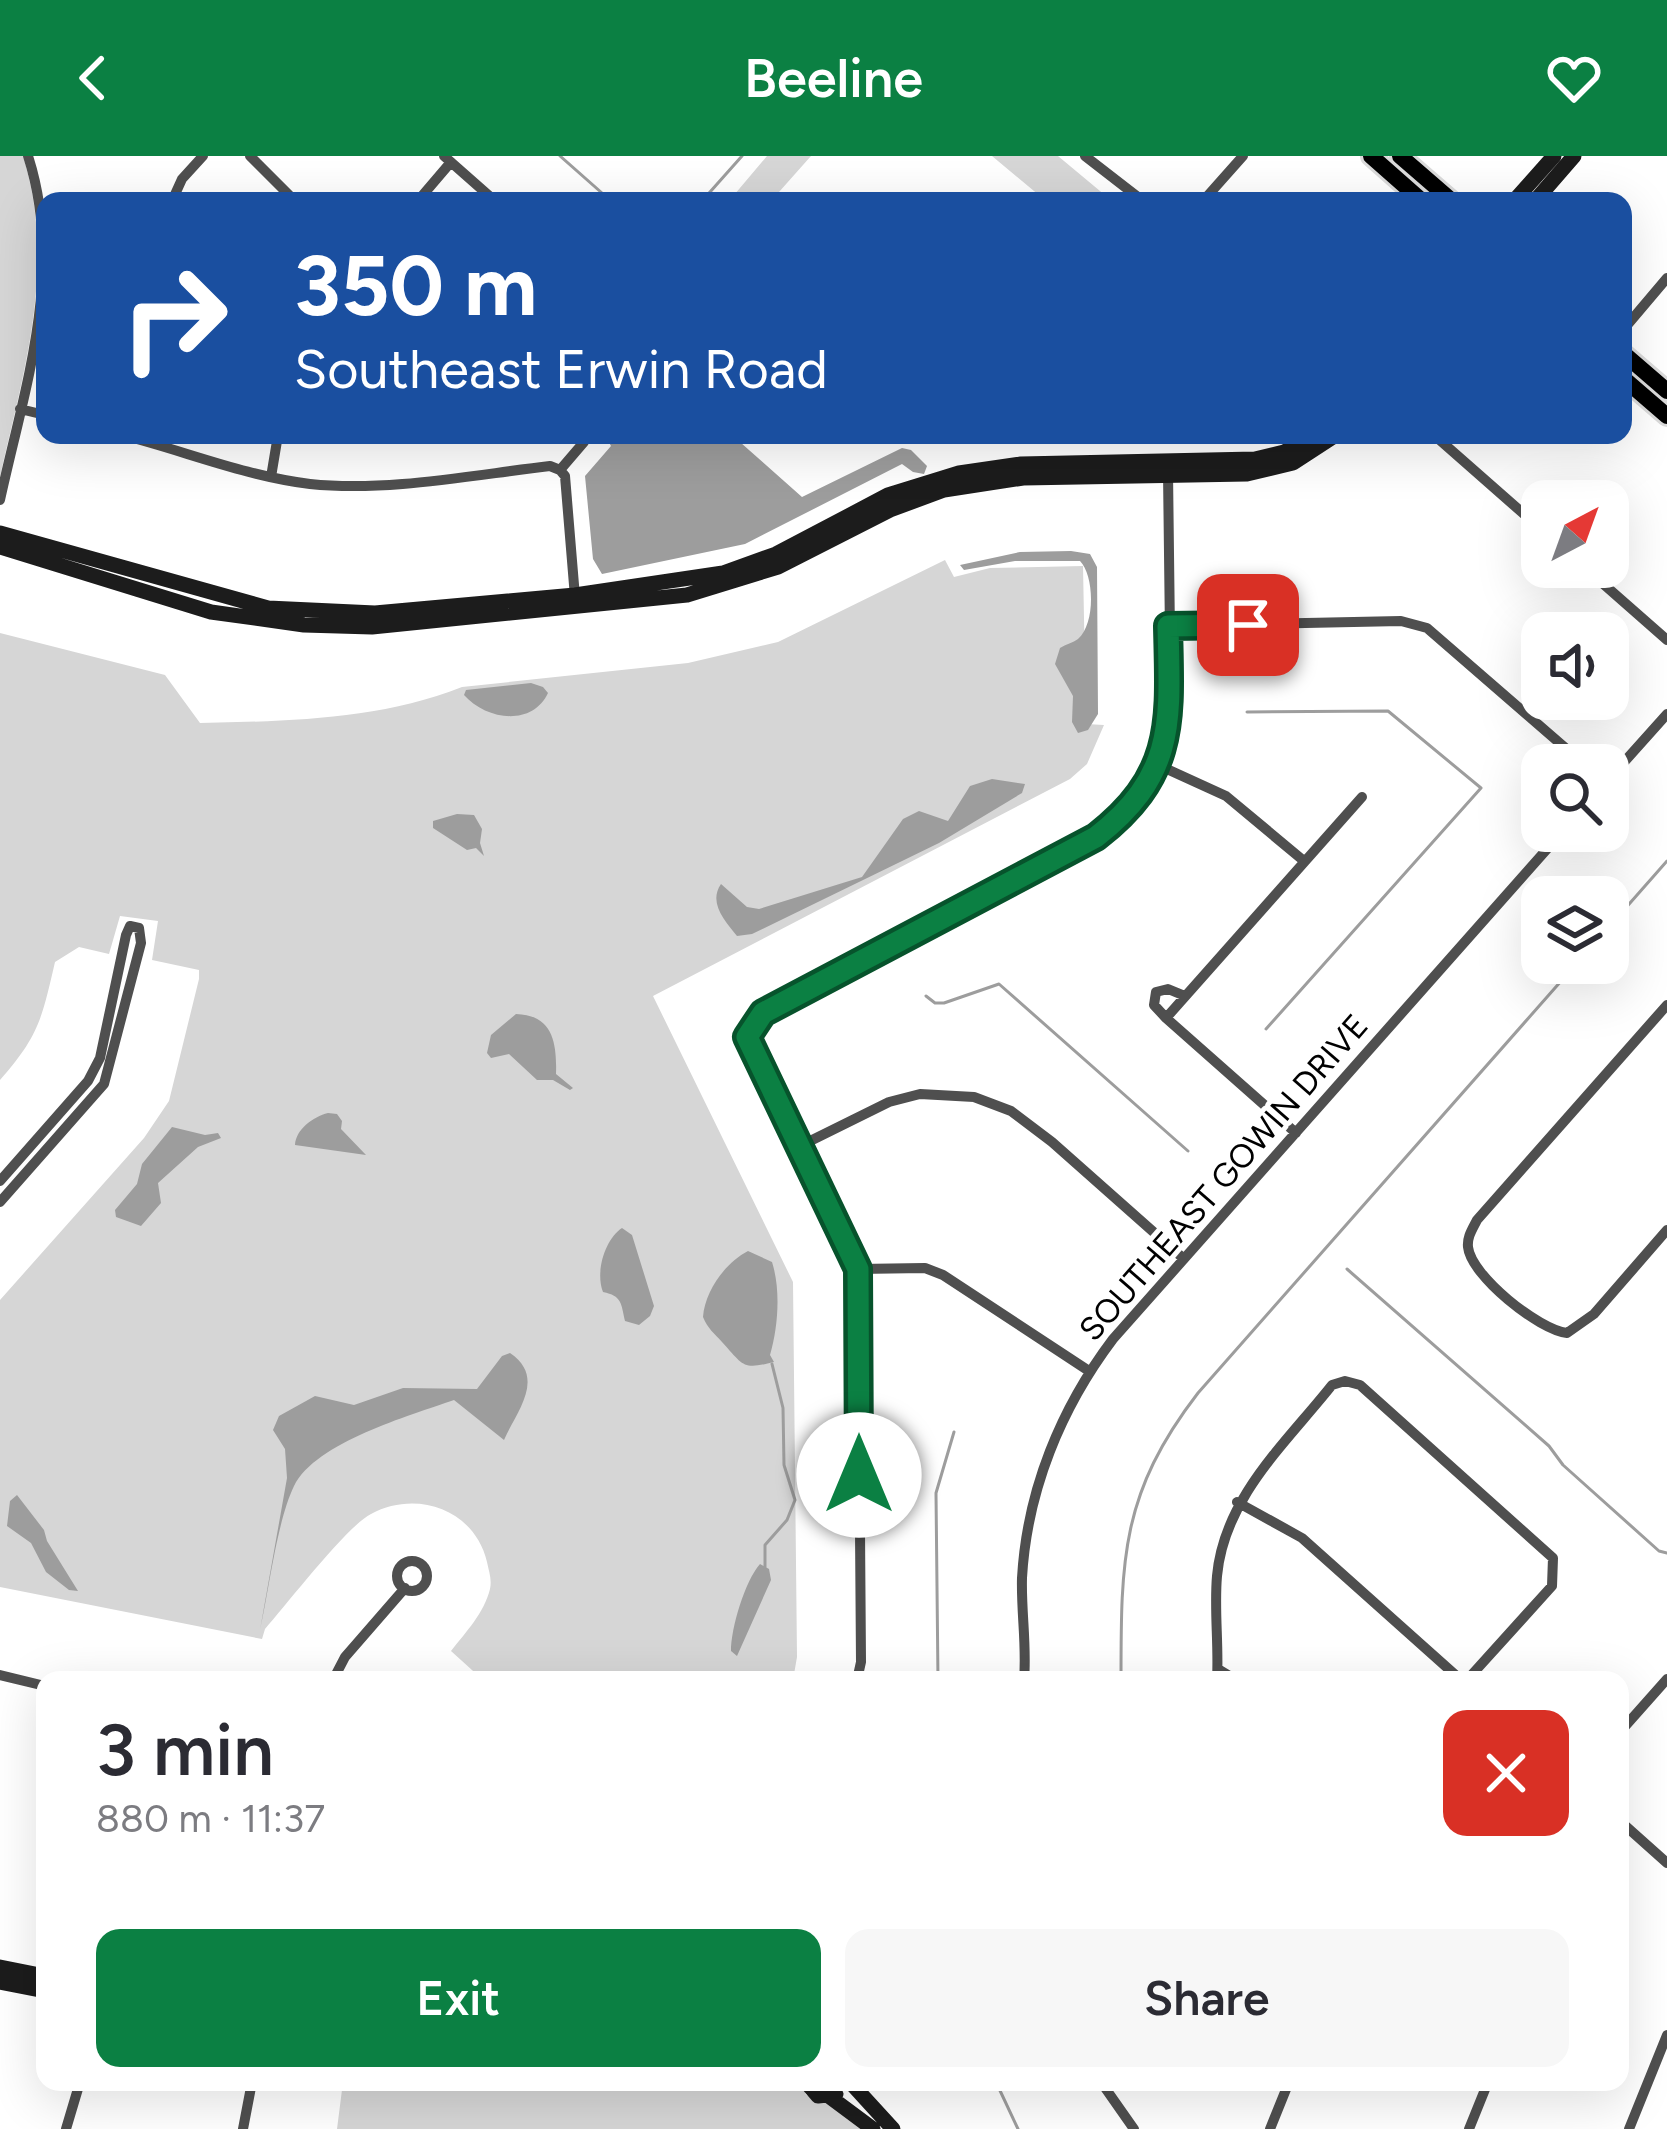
<!DOCTYPE html>
<meta charset="utf-8">
<style>
:root{--surface:#fff;--page:#f7f7f7;--text:#2b2b33;--muted:#7c7c81;--accent:#0b8043}
body{margin:0;font-family:Figtree,sans-serif;background:var(--page);color:var(--text);height:100vh;display:flex;flex-direction:column;font-size:45px;white-space:nowrap}
*{box-sizing:border-box;margin:0}
p{font-size:39px;color:var(--muted)}
.icon{flex:none;width:66px;height:66px;fill:none;stroke:currentColor;stroke-width:2;stroke-linecap:round;stroke-linejoin:round}
.map{position:relative;flex:1;overflow:hidden}
.details{position:absolute;left:36px;top:1515px;width:1593px;height:420px;display:flex;flex-direction:column;background:var(--surface);border-radius:24px;box-shadow:0 12px 48px #0002}
.details>*{flex:none}
.top-card{position:absolute;left:36px;top:36px;width:1596px;height:252px;border-radius:24px;box-shadow:0 12px 48px #0002;background:#1a4fa0;color:#fff;overflow:hidden}
.needle{width:78px;rotate:41deg}
.tools{position:absolute;left:1521px;top:324px;display:grid;gap:24px}
.tools a{display:grid;place-items:center;width:108px;height:108px;border-radius:24px;background:var(--surface);box-shadow:0 12px 48px #0002;font-size:60px}
.pin{position:absolute;display:grid;place-items:center;width:102px;height:102px;color:#fff;margin:-51px;border-radius:24px;box-shadow:0 6px 18px #0006}
.me{position:absolute;width:132px;margin:-66px;rotate:0deg;stroke-linejoin:round;filter:drop-shadow(0 0 9px #0008)}
.turn{display:flex;align-items:center;gap:42px;height:252px;padding:0 60px;font-size:54px}
.turn .icon{width:156px;height:156px;stroke-width:2.5}
.turn b{display:block;font-size:84px;line-height:102px}
.round{display:grid;place-items:center;flex:none;width:126px;height:126px;border-radius:24px;background:var(--page)}
.headline{display:flex;align-items:center;justify-content:space-between;height:204px;padding:0 60px}
h1{font-size:72px;font-weight:600;line-height:90px}
.cta{display:flex;gap:24px;margin-top:auto;padding:24px 60px}
.cta a{flex:1;height:138px;border-radius:24px;background:var(--accent);color:#fff;font-size:48px;font-weight:600;line-height:138px;text-align:center}
.cta a+a{background:var(--page);color:var(--text)}
header{display:flex;justify-content:space-between;align-items:center;height:156px;padding:0 60px;background:var(--accent);color:#fff;font-size:54px;font-weight:600}
.map>svg:first-child{display:block}
.green{fill:#d6d6d6}
.water{fill:#9d9d9d}
.lines{fill:none;stroke-linecap:round;stroke-linejoin:round}
.stream{stroke:#9d9d9d;stroke-width:3}
.primary-casing{stroke:#dbdbdb;stroke-width:22}
.street{stroke:#4f4f4f;stroke-width:10}
.secondary{stroke:#1c1c1c;stroke-width:15}
.primary{stroke:#000;stroke-width:16}
.route-casing{stroke:#07532c;stroke-width:30}
.route{stroke:#0b8043;stroke-width:21}
.labels{text-anchor:middle;stroke-width:10;stroke-linejoin:round;paint-order:stroke}
.street-label{font-size:33px;fill:#000;stroke:#fff}
</style>
<header><svg class="icon" aria-label="back" viewBox="0 0 24 24"><path d="M15 5l-7 7 7 7"/></svg>Beeline<svg class="icon" aria-label="heart" viewBox="0 0 24 24"><path d="M12 20l-8-8c-3-5 5-10 8-4 3-6 11-1 8 4z"/></svg></header>
<div class="map">
<svg width="1667" height="1973" viewBox="0 0 1667 1973">
<rect width="100%" height="100%" fill="#fff"/>
<path class="green" d="M0 0H23C57 109 24 214 0 321Z
M767 0H811L771 45H729Z
M992 0H1058L1112 45H1046Z
M945 404 954 421 990 412 1083 410 1086 568 1104 569 1087 608 1070 623 653 840 793 1126 797 1501 793 1524H483L451 1495C466 1476 484 1457 490 1433 492 1423 489 1416 487 1406 475 1354 417 1333 371 1358 347 1370 287 1448 265 1473L262 1483 0 1431V1144L144 982 169 945 199 823V814L152 804 158 765 120 760 109 798 79 791 55 806C42 862 39 880 0 924V477L165 519 200 567C289 565 378 564 462 531L688 507 778 486Z
M343 1926H801L806 1939 829 1946 866 1973H337Z"/>
<path class="water" d="M605 279H732L802 341 902 292 911 294 927 310 924 318 913 316 902 308 745 388 602 418 593 403 585 320 611 290Z
M1071 395 1090 398 1097 411 1098 558 1088 574 1078 577 1072 566 1073 540 1055 508 1060 492C1066 488 1073 487 1078 483 1096 467 1094 419 1080 405H1015L964 414 960 409 1020 396Z
M531 527 543 531 548 537C532 571 486 564 464 539L466 534Z
M992 623 1025 628 1022 637 939 687 752 778 737 780C725 765 708 747 721 728L747 751 759 753 862 721 903 663 919 655 948 665 970 630Z
M457 658 474 659 482 673 480 687 484 700 476 692 467 694 433 672V665Z
M516 858C553 859 557 887 556 918L573 932 570 934 553 924H537L509 898 491 902 487 897 491 879Z
M328 957 337 958 342 965 341 973 366 999 295 989C296 973 313 961 328 957Z
M172 971 205 979 218 977 221 982 198 991 158 1027 161 1047 141 1070 116 1061 115 1054 137 1028 142 1008Z
M622 1072 632 1079 654 1150 650 1160 639 1169 625 1165C621 1147 622 1140 603 1136 595 1116 605 1083 622 1072Z
M748 1095 772 1106C781 1134 778 1172 770 1199L774 1206C742 1214 744 1210 722 1186 714 1177 708 1173 703 1161 705 1135 725 1107 748 1095Z
M510 1197C547 1222 516 1256 504 1284L454 1244C409 1260 316 1286 294 1330 277 1365 269 1434 260 1474L287 1322 285 1293 273 1274 279 1260 315 1240 354 1249 403 1232 477 1233 502 1200Z
M17 1339 44 1374 47 1385 78 1435 69 1434 46 1416 31 1387 7 1370 10 1345Z
M760 1408 769 1413 771 1424 737 1500 731 1495C731 1472 745 1425 760 1408Z"/>
<g class="lines">
<path class="stream" d="M560 0 611 45
M702 45 742 0
M1247 556 1388 555 1481 632 1266 873
M1608 772 1667 705
M926 840 935 847H944L999 828 1188 995
M1347 1113 1549 1290 1563 1309 1659 1395 1667 1397
M765 1411V1389L787 1364 795 1344 784 1309 783 1252 772 1208
M938 1524 936 1337 954 1276
M1121 1524C1121 1403 1121 1337 1198 1237L1577 807
M996 1926 1018 1973"/>
<defs>
<path id="primary" d="M1371 0 1422 45
M1400 0 1452 45
M1623 197 1667 235
M1623 222 1667 260"/>
</defs>
<use href="#primary" class="primary-casing"/>
<path class="street" d="M250 0 295 45
M444 0 495 45
M1085 0 1143 45
M422 40 451 6
M172 45 182 23 203 0
M1203 45 1243 0
M1623 174 1667 122
M20 253 45 259
M122 279C185 295 245 320 310 328 389 336 472 319 550 310L560 314
M1434 279 1542 374
M560 314 565 320 575 441
M560 314 584 286
M271 321 278 279
M0 344C25 230 65 115 28 0
M1584 411 1667 484
M1168 470 1401 465 1427 472 1585 609
M1158 609 1226 640 1304 705
M1608 624 1667 558
M1667 849 1477 1064C1472 1074 1467 1081 1468 1091 1471 1120 1539 1174 1567 1177L1594 1158 1667 1074
M1166 862 1154 849 1156 836 1168 833 1185 840
M1296 977 1166 862 1362 641
M800 990 889 946 920 938 974 941 1011 955 1052 986 1184 1103
M0 1025 88 925 100 902 126 779 130 770 139 772 141 787 104 928 0 1046
M858 1113 925 1112 943 1119 1089 1215
M1237 1346 1302 1382 1461 1524
M397 1420a15 15 0 1 1 30 0a15 15 0 1 1-30 0Z
M1218 1513 1236 1524
M0 1519 45 1530
M333 1524 345 1501 405 1432
M857 1524 861 1506 858 1113 747 881 763 857 1096 681C1138 648 1161 613 1171 560L1168 316
M1024 1524C1027 1490 1021 1456 1022 1422 1027 1334 1061 1252 1113 1183L1563 675
M1217 1524C1219 1489 1214 1454 1217 1420 1224 1342 1286 1287 1332 1229L1345 1225 1360 1229 1553 1402 1552 1430 1467 1524
M1620 1576 1667 1523
M1620 1665 1667 1707
M1101 1926 1134 1973
M66 1973 80 1926
M243 1973 252 1926
M1270 1973 1289 1926
M1469 1973 1488 1926
M1629 1973 1667 1879"/>
<path class="secondary" d="M1514 45 1554 0
M1535 45 1574 0
M0 377 268 452 375 457 575 439 723 417 776 398 888 339 959 317 1021 308 1255 303 1284 296 1315 279
M0 391 211 456 304 469 372 471 687 439 778 411 890 354 944 334 1023 322 1247 318 1293 307 1336 279
M0 1811 45 1820
M0 1826 45 1835
M806 1926 818 1940 836 1938
M850 1926 893 1973
M830 1941 873 1973"/>
<use href="#primary" class="primary"/>
</g>
<g class="lines">
<defs>
<path id="route" d="M859 1319 858 1113 747 881 763 857 1096 681C1177 618 1170 564 1168 470L1248 469"/>
</defs>
<use href="#route" class="route-casing"/>
<use href="#route" class="route"/>
</g>
<g class="labels">
<g class="street-label">
<text transform="translate(1223 1021) rotate(-49)" y="12">SOUTHEAST GOWIN DRIVE</text>
</g>
</g>
</svg>
<div class="tools">
<a><svg class="needle" viewBox="-14 -14 28 28"><path d="M0-13l5 13h-10z" fill="#e53935"/><path d="M0 13l5-13h-10z" fill="#7c7c81"/></svg></a>
<a><svg class="icon" aria-label="sound" viewBox="0 0 24 24"><path d="M4 9h4l5-4v14l-5-4H4zM17 9q2 3 0 6"/></svg></a>
<a><svg class="icon" aria-label="search" viewBox="0 0 24 24"><circle cx="10" cy="10" r="6"/><path d="M15 15l6 6"/></svg></a>
<a><svg class="icon" aria-label="layers" viewBox="0 0 24 24"><path d="M12 4l9 5-9 5-9-5zM3 14l9 5 9-5"/></svg></a>
</div>
<div class="pin" style="left:1248px;top:469px;background:#d93025"><svg class="icon" aria-label="arrive" viewBox="0 0 24 24"><path d="M6 21V4h12l-3 4 3 4H6"/></svg></div>
<svg class="me" style="left:859px;top:1319px" viewBox="-20 -20 40 40"><circle r="19" fill="#fff"/><path d="M0-13L10 11 0 6-10 11z" fill="#0b8043"/></svg>
<div class="top-card">
<div class="turn"><svg class="icon" aria-label="right" viewBox="0 0 24 24"><path d="M7 20v-9h11M14 6l5 5-5 5"/></svg><div><b>350 m</b>Southeast Erwin Road</div></div>
</div>
<section class="details">
<div class="headline"><div><h1>3 min</h1><p>880 m · 11:37</p></div><a class="round" style="background:#d93025;color:#fff"><svg class="icon" aria-label="close" viewBox="0 0 24 24"><path d="M6 6l12 12M18 6L6 18"/></svg></a></div>
<div class="cta"><a>Exit</a><a>Share</a></div>
</section>
</div>
